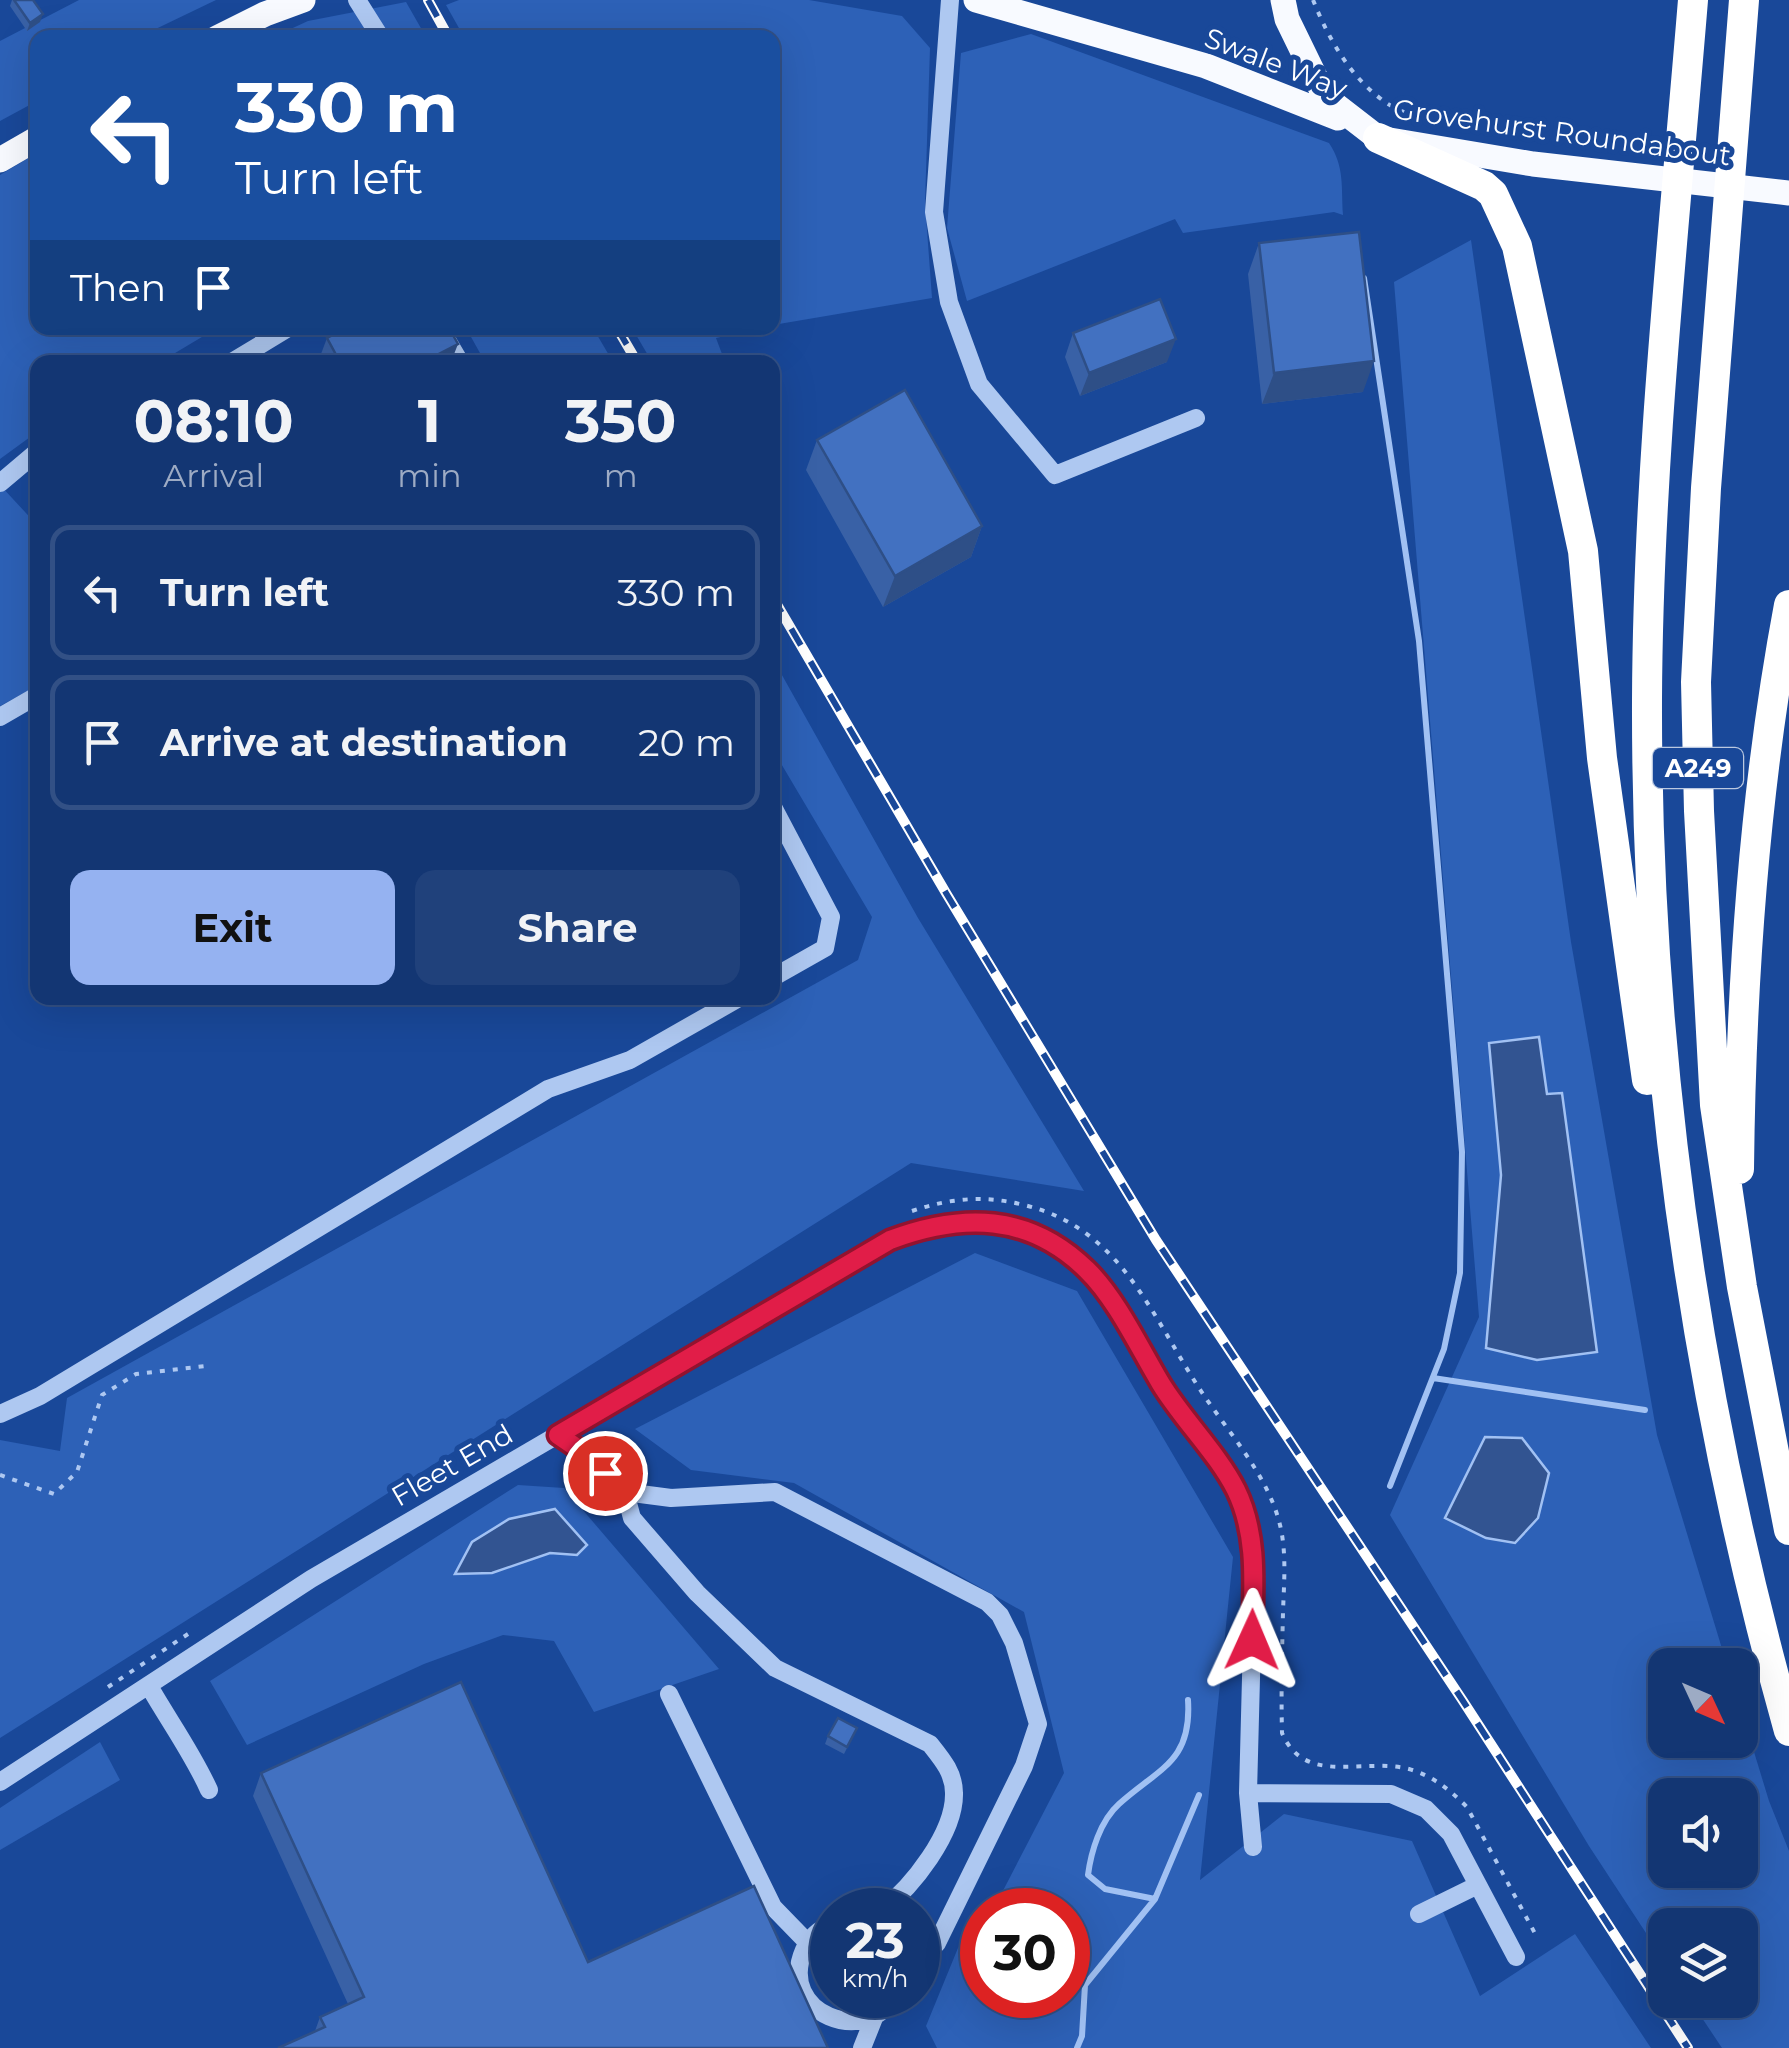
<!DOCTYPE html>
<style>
:root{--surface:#133673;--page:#20417b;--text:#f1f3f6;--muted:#9dabc4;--line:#325085;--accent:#95b2f1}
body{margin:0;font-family:Montserrat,sans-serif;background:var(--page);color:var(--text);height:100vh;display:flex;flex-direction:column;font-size:38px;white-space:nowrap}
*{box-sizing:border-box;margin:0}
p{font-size:32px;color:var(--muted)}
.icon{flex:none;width:55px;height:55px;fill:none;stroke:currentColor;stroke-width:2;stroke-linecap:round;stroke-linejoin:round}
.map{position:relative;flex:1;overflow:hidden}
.details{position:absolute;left:30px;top:355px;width:750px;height:650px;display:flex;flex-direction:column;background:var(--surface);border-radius:20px;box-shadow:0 10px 40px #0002,0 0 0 2px var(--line)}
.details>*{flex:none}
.guide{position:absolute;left:30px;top:30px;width:750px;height:305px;border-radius:20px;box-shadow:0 10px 40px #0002,0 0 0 2px var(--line);background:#1a4fa0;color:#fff;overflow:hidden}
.needle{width:65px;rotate:134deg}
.buttons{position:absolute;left:1648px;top:1648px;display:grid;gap:20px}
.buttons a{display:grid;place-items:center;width:110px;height:110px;border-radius:20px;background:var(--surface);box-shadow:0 10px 40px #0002,0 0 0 2px var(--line);font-size:50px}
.speed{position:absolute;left:810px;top:1888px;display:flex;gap:20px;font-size:50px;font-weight:700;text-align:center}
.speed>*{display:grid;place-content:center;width:130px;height:130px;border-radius:50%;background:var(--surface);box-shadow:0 10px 40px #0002,0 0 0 2px var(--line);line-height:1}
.speed small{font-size:25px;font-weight:400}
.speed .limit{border:15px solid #d22;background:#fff;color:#111}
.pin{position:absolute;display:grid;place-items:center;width:85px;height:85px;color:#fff;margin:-42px;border:5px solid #fff;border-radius:50%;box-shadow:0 2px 10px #0007}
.me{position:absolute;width:110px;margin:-55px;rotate:1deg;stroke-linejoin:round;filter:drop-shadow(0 0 8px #0008)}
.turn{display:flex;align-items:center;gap:35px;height:210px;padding:0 40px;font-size:45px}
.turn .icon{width:130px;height:130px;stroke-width:2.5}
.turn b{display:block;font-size:70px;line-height:85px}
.then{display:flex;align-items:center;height:95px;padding:0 40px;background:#0003;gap:20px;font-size:38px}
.eta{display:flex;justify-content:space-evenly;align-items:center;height:170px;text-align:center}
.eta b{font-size:60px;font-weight:700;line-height:70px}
.cta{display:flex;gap:20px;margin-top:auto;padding:20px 40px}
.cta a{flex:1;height:115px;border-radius:20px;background:var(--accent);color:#111;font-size:40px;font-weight:700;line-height:115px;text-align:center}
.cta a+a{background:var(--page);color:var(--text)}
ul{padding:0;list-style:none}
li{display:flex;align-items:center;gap:30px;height:135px;margin:0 20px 15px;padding:0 20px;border:5px solid var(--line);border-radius:20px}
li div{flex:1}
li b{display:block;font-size:38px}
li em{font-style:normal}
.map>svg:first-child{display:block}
.green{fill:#2d61b7;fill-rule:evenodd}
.water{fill:#325491;stroke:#a1c1f3;stroke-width:2.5}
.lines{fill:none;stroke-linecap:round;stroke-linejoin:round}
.stream{stroke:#a1c1f3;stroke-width:6}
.path{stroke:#aec8f1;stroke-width:4;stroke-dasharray:5 8;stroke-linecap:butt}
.minor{stroke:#aec8f1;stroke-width:18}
.major{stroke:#f8faff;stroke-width:25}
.highway{stroke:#fff;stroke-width:30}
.rail-casing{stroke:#fff;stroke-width:10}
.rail{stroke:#194899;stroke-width:6;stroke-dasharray:19;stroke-linecap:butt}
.wall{fill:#3961a6}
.shaded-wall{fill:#2e4f87}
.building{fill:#4271c1;stroke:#2e4f87;stroke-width:2.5}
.route-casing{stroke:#92132f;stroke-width:25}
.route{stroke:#e11d48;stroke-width:18}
.labels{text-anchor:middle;stroke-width:10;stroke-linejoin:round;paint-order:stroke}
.shield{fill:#194899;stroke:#bac8e0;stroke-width:2.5}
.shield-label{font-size:25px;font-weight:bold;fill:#fff}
.street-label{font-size:28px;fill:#fff;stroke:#194899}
</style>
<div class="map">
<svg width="1789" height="2048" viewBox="0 0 1789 2048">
<rect width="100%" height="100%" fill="#194899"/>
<path class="green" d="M79 0H216L139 37 38 38 37 101 0 121V41Z
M459 0H809L902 16 930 48 925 203 932 298 773 325 772 38 464 37 446 5Z
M406 2 426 37 271 38 308 21Z
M1031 34 1329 143C1345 167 1341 187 1343 215L1334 212 1183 233 1175 219 967 301 947 228 961 53Z
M37 153 38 328H217L160 362H38L37 432 0 459V175Z
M1471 240 1571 942 1657 1435 1727 1665H1665V1740H1740V1706L1769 1801 1789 1851V2048H1722L1690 2000H1740V1925H1665V1962L1589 1846 1390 1515 1479 1317 1394 282ZM1665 1795H1740V1870H1665Z
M466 328H593L613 362H485Z
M632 328H763L716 338 725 362H652Z
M0 485 38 526 37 686 0 706Z
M773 659 918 918 1084 1191 911 1163 0 1738V1440L60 1451 67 1398 858 960 872 917 773 750Z
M975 1253 1077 1291 1233 1557 1200 1880 1284 1814 1412 1841 1480 1996 1575 1934 1651 2048H937L926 2026 958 1948 982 1923V1995H1068V1910H993L1064 1773 1024 1612 794 1483 691 1470 635 1429Z
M518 1485 564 1488 719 1669 594 1712 554 1641 503 1635 424 1664 247 1745 210 1681ZM509 1519 577 1555 550 1553 455 1573 472 1542Z
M100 1742 120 1780 0 1850V1808Z"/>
<path class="water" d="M1539 1037 1547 1094 1562 1093 1597 1352 1537 1360 1486 1348 1501 1175 1489 1043Z
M1485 1437 1522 1438 1549 1473 1538 1518 1515 1543 1486 1538 1445 1518Z
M555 1509 587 1545 577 1555 550 1553 492 1573 455 1574 472 1542 509 1519Z"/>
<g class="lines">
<path class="stream" d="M1364 278 1419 641 1462 1152 1460 1273 1444 1349 1390 1486
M1433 1378 1645 1410
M1155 1899 1105 1889 1088 1875C1091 1852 1100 1821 1119 1804 1159 1768 1192 1762 1188 1700
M1077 2048 1082 2036 1085 1985 1155 1899 1199 1795"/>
<path class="path" d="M1313 0C1328 37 1348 74 1381 99 1393 109 1410 114 1424 121
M912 1211C951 1198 984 1195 1024 1205 1121 1228 1151 1315 1201 1391 1228 1432 1266 1473 1279 1521 1287 1550 1284 1582 1283 1612 1282 1652 1281 1693 1282 1733 1305 1787 1363 1757 1409 1769 1433 1776 1450 1790 1467 1807L1538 1939
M0 1475 54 1494 77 1472 102 1395 136 1374 205 1366
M108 1687 188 1634"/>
<path class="minor" d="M357 0 381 38
M950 0 934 212 949 302 979 384 1055 475 1196 418
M440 328 460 362
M232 362 288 328
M0 483 38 451
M0 717 38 695
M772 805 831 917 825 948 772 978
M0 1414 40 1396 548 1089 630 1060 739 998
M558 1435 586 1453 625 1492 632 1518 697 1593 775 1668 930 1744C942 1759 954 1773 954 1793 955 1833 912 1887 882 1910
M625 1492 671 1498 775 1492 987 1602 1000 1615 1014 1643 1038 1724 1024 1766 937 1943 918 1963
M149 1686C169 1721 193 1754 209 1790
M669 1694 773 1907 807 1942
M0 1782 311 1579 891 1240C962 1213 1033 1211 1089 1272 1122 1306 1142 1355 1168 1395 1189 1426 1217 1456 1235 1489 1246 1511 1251 1539 1254 1563L1248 1793 1253 1847
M1248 1793 1391 1794 1426 1809 1451 1834 1516 1957
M1419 1914 1478 1885
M832 1925C820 1928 809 1938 804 1950 776 2014 869 2048 894 1995
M862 2048 874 2018"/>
<path class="major" d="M976 0 1206 66 1338 118
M1283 0 1287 19 1325 97 1378 138 1533 164 1789 193
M217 38 265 14 303 0
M0 160 38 138"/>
<path class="highway" d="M1693 0C1674 232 1648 467 1647 700 1646 1048 1695 1396 1789 1731
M1744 0 1706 488 1696 682 1699 811 1715 1105 1742 1287 1789 1530
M1378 138 1484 186 1493 194 1517 246 1583 551 1602 758 1647 1080
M1739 1169C1741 980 1754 791 1789 605"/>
<defs>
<path id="rail" d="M428 0 449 38
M617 328 637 362
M772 596 946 893 1156 1240 1463 1701 1688 2048"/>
</defs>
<use href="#rail" class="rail-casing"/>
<use href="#rail" class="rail"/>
</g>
<path class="wall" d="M12 0H33L40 22 27 31 10 6Z
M1259 243 1363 392 1262 404 1248 274Z
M1073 333 1167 362 1080 396 1065 357Z
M327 338 451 362H318Z
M817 440 982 526 971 557 883 607 806 470Z
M857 1728 844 1754 825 1744 828 1736Z
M261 1773 588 1962 828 2048 315 2031 320 2017 348 2004 253 1796Z"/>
<path class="shaded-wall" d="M43 14 40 22 27 31 30 23Z
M1176 339 1167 362 1080 396 1089 373Z
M458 344 451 362H423Z
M1374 361 1363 392 1262 404 1274 373Z
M982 526 971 557 883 607 895 576Z"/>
<path class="building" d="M14 0H33L43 14 30 23Z
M1359 232 1374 361 1274 373 1259 243Z
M1160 299 1176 339 1089 373 1073 333Z
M347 328H449L458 344 423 362H340L327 338Z
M905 390 982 526 895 576 817 440Z
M461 1682 588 1962 754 1886 828 2048H278L325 2027 320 2017 364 1997 261 1773Z
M838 1718 857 1728 847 1747 828 1736Z"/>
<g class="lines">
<defs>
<path id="route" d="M605 1473 586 1454 558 1435 890 1240C962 1213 1029 1213 1087 1270 1116 1298 1140 1349 1161 1384 1183 1420 1218 1454 1236 1490 1259 1537 1253 1590 1252 1640"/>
</defs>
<use href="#route" class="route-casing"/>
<use href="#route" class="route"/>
</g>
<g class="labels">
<rect class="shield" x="1653" y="748" width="90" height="40" rx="8"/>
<g class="shield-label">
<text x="1698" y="777">A249</text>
</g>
<g class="street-label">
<text transform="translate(1276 63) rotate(21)" y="10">Swale Way</text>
<text transform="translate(1562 132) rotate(8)" y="10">Grovehurst Roundabout</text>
<text transform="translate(452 1465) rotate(-30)" y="10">Fleet End</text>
</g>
</g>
</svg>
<div class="buttons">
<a><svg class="needle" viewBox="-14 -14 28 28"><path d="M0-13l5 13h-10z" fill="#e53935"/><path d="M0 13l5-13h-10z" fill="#9dabc4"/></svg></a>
<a><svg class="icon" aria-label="sound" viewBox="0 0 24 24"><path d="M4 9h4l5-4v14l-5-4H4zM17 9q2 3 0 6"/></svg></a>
<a><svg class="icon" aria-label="layers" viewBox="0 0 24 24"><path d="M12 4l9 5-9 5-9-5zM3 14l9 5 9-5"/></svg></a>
</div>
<div class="speed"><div>23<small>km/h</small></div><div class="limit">30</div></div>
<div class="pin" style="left:605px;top:1473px;background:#d93025"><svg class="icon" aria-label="arrive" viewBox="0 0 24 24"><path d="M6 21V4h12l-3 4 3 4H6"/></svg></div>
<svg class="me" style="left:1252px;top:1640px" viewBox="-20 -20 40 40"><path d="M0-17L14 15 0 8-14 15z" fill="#e11d48" stroke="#fff" stroke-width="4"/></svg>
<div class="guide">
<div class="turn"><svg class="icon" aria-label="left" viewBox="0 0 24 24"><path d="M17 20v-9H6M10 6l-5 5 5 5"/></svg><div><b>330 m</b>Turn left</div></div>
<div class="then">Then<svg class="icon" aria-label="arrive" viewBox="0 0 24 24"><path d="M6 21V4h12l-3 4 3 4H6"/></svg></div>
</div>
<section class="details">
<div class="eta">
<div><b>08:10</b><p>Arrival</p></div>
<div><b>1</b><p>min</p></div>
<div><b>350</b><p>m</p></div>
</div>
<ul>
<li><svg class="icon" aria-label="left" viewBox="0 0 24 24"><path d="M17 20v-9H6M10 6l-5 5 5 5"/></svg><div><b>Turn left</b></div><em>330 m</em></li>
<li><svg class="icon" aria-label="arrive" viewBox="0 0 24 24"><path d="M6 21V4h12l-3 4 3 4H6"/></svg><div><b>Arrive at destination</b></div><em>20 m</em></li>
</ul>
<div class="cta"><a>Exit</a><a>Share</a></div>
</section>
</div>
